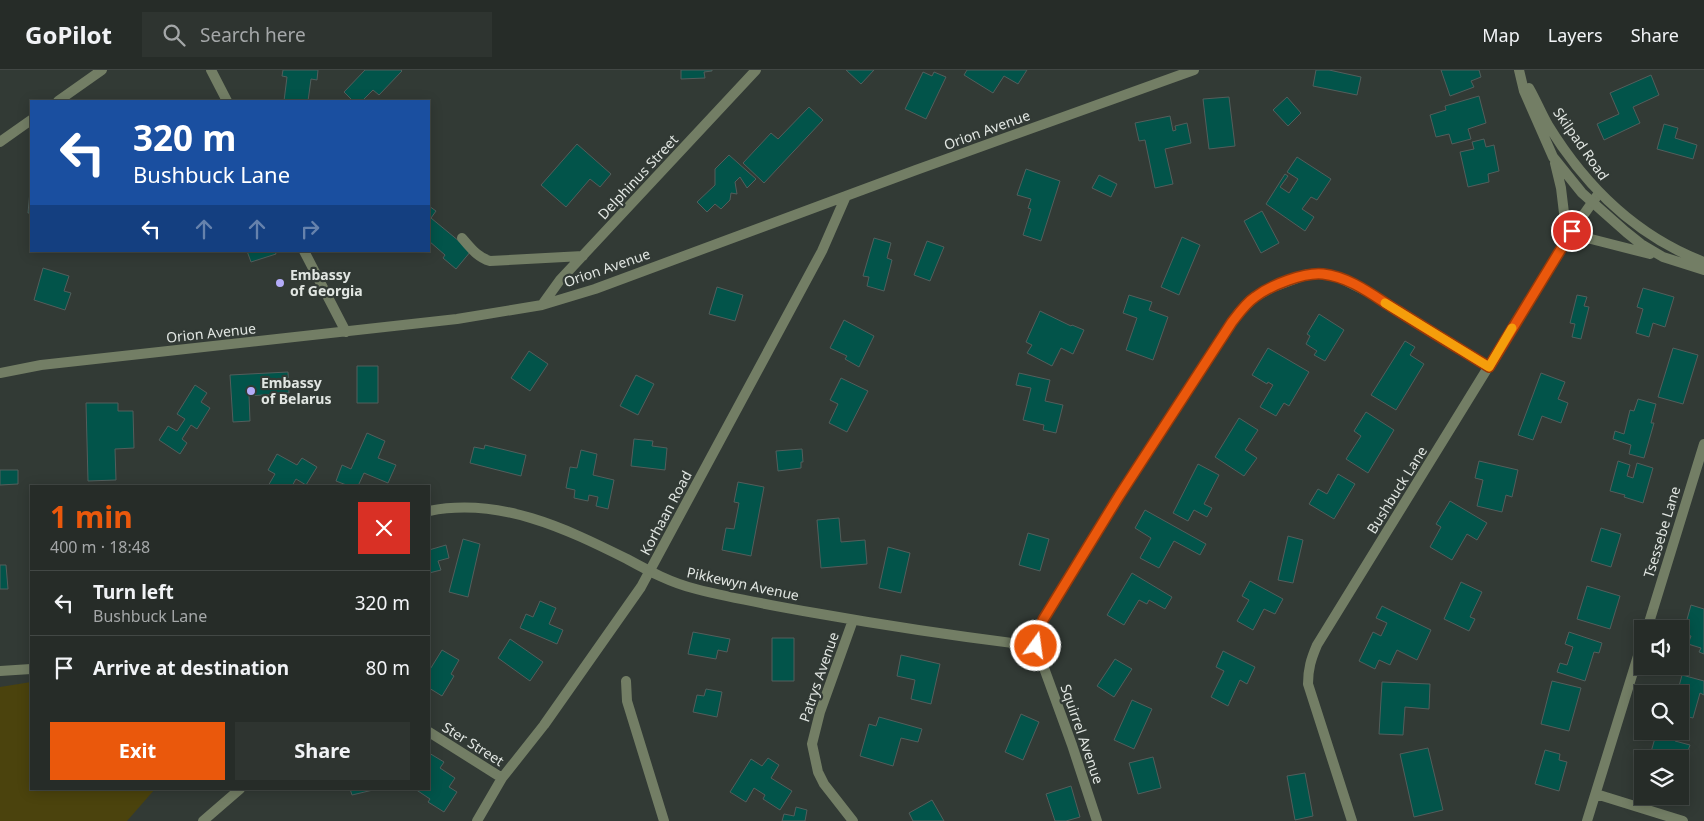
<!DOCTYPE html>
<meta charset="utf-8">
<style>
:root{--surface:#262c28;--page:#2e3430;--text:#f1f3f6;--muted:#a4a7a8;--line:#424845;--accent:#ea580c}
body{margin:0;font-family:"Noto Sans",sans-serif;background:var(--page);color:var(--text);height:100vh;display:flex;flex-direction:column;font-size:19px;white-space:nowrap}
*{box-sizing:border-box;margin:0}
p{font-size:16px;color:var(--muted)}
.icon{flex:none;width:28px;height:28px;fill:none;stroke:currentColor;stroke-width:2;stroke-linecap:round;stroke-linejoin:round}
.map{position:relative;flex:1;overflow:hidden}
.drawer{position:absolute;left:30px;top:415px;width:400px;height:305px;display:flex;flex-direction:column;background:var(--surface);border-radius:0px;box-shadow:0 2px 12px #0003,0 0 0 1px var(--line)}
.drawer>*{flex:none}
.top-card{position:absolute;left:30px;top:30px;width:400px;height:152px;border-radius:0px;box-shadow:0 2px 12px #0003,0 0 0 1px var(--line);background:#1a4fa0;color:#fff;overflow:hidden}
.buttons{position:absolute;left:1634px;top:550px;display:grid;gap:10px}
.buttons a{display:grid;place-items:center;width:55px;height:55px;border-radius:0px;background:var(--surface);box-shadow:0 2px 12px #0003,0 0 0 1px var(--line);font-size:25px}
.pin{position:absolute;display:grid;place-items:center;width:42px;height:42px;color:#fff;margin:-21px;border:2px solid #fff;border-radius:50%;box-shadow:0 1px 5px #0007}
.me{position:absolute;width:55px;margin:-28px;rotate:14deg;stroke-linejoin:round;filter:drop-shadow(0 0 4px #0008)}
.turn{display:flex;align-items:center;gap:18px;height:105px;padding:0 20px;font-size:22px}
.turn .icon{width:65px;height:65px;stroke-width:2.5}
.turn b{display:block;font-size:35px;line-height:42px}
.lanes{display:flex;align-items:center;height:48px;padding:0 20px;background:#0003;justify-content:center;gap:25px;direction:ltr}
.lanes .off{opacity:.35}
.round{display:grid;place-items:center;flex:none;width:52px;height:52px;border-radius:0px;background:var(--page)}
.head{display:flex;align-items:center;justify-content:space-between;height:85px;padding:0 20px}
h1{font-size:30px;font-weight:700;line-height:38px;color:var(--accent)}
.primary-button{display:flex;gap:10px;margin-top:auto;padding:10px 20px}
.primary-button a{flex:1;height:58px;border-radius:0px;background:var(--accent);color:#fff;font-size:20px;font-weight:700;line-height:58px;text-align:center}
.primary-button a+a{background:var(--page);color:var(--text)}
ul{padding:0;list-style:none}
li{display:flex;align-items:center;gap:15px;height:65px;padding:0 20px;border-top:1px solid var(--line)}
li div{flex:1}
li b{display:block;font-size:19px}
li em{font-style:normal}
header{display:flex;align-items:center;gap:30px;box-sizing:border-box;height:70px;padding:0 25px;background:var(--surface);border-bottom:1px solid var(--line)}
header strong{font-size:24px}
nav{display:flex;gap:28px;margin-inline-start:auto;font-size:18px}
.search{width:350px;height:45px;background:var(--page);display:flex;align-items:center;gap:12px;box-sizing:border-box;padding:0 18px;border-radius:0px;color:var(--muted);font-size:19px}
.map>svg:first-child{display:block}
.green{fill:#4b430d}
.building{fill:#02544a;stroke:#535e5c}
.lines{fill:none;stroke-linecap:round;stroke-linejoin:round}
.minor{stroke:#737e65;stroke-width:10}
.tertiary{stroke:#737e65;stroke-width:10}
.route-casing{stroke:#983908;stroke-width:12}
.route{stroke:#ea580c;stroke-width:9}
.slow{stroke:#f59e0b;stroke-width:9}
.poi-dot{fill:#b4acf9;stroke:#323a35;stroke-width:2}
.labels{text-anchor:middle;stroke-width:4.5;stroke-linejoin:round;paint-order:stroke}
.street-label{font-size:14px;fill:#e1e6e2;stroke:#323a35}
.poi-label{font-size:14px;font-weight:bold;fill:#e1e6e2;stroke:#323a35;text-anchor:start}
</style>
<header>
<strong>GoPilot</strong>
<div class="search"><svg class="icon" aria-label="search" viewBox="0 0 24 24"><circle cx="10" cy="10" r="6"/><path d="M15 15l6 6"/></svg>Search here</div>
<nav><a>Map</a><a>Layers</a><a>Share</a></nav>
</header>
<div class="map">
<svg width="1704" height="751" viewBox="0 0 1704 751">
<rect width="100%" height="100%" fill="#323a35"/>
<path class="green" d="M31 612V719H155L127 751H0V617Z"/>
<path class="building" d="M283 0H318L317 10 311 9 308 31H284L287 7 282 6Z
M365 0H401L402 1 379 25 373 20 362 31H353L344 22Z
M681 0H712V1L704 2 705 8 681 9Z
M846 0H874L861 14Z
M967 0H1027L1018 14 1004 6 993 23 964 5Z
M1316 0H1329L1361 7 1357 25 1313 16Z
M1441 0H1479L1481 7 1471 11 1474 17 1450 26Z
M923 2 932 6 934 2 946 7 926 49 905 39Z
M1651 5 1659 25 1633 37 1640 53 1604 70 1597 54 1619 44 1610 23Z
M1479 26 1486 53 1468 59 1471 69 1452 74 1449 64 1436 67 1430 45 1446 40 1445 36Z
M1229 27 1235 76 1209 79 1203 29Z
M1287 27 1301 43 1288 56 1273 40Z
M809 37 823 50 764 113 743 93 771 63 778 69Z
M1170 46 1173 61 1176 60 1175 56 1187 53 1191 73 1165 79 1173 114 1155 118 1145 70 1139 71 1135 53Z
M1664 54 1678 58 1675 68 1697 75 1693 89 1657 79Z
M1484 69 1486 77 1494 75 1499 101 1488 104 1489 112 1468 117 1460 82 1474 79 1472 72Z
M577 74 611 104 600 117 590 109 566 137 541 115Z
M729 85 756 109 747 118 740 107 735 112 737 124 731 123 730 130 721 139 715 134 707 142 697 132 715 115V99Z
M1297 87 1331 109 1317 130 1311 127 1302 139 1314 147 1305 161 1266 134 1285 104 1288 106 1280 117 1289 123 1298 109 1287 102Z
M1026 99 1060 111 1041 171 1023 165 1031 139 1028 138 1031 129 1017 125Z
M1099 105 1117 114 1111 127 1092 118Z
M31 110V143H28Z
M429 136 436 141 431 148 471 181 456 199 443 188 445 185 429 171Z
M1262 141 1279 173 1261 183 1244 151Z
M1182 167 1200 175 1179 225 1161 217Z
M874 168 891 173 887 188 892 190 884 221 867 216 869 207 863 206Z
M927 171 944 177 930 211 914 205Z
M247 181H275L276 184 251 192Z
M43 198 69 206 64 221 71 223 65 240 34 230Z
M717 217 743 225 735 251 709 244Z
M1643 218 1674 227 1665 257 1653 253 1649 267 1636 263 1643 239 1637 237Z
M1129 225 1152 232 1149 240 1168 247 1153 290 1126 280 1137 248 1123 243Z
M1577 225 1587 227 1584 236 1589 237 1581 269 1572 267 1575 254 1570 253Z
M1040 241 1071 256 1072 255 1084 260 1073 284 1061 278 1052 296 1027 283 1032 275 1026 272Z
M1319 244 1344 260 1325 291 1314 285 1317 281 1306 274 1310 266 1307 264Z
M844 250 874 266 859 297 845 289 847 286 830 278Z
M1405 271 1415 277 1410 285 1424 294 1396 340 1371 325Z
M1268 278 1309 302 1289 336 1284 333 1276 346 1260 337 1273 315 1268 312 1267 314 1252 305Z
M1673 278 1698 285 1683 334 1658 327Z
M529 281 548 294 530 321 511 308Z
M357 296H378V333H357Z
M288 302 289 323 249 326 250 351 233 352 230 305Z
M1019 303 1050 310 1045 331 1063 335 1056 363 1043 360 1044 355 1023 350 1031 318 1016 315Z
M1541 303 1565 312 1558 329 1568 333 1561 353 1542 346 1533 370 1518 365Z
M636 305 654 314 638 345 620 336Z
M841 308 868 321 847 362 829 353 838 334 830 330Z
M195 315 207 323 201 332 210 338 197 359 191 355 182 369 187 373 180 384 159 370 168 356 177 361 185 349 177 344Z
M1638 329 1656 334 1651 353H1654L1644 388 1629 384 1631 375 1613 369 1615 361 1624 364 1630 340 1634 341Z
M86 333H118V341H133L134 378 115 379 116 410 88 411Z
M1366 342 1394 360 1368 403 1346 389 1361 366 1354 361Z
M1239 348 1258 360 1245 380 1257 388 1244 406 1215 387Z
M367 363 385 371 378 388 396 395 388 413 364 403 358 416H349L336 411 342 395 351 399Z
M634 369 653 371 652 376 667 378 665 400 631 396Z
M485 375 526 385 521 406 470 393 474 377 484 379Z
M802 379 803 392H801V398L778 401 776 381Z
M581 380 597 384 593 405 614 410 608 439 596 436 598 427 589 425 588 431 574 428 575 420 566 418 570 397 577 398Z
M277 384 297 395 302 388 317 397 306 415 296 409 292 416H268L275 404 268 400Z
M1479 391 1518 400 1512 427 1506 425 1502 442 1477 436 1483 410 1475 408Z
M1618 391 1630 395 1627 406 1633 408 1637 393 1653 398 1643 433 1624 427 1625 425 1610 421Z
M1198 394 1219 405 1204 434 1212 438 1207 447 1194 440 1188 451 1173 443Z
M0 400H18V414L0 415Z
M1338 404 1355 414 1334 449 1309 434 1318 419 1327 424Z
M738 412 764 417 751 486 722 480 726 458 734 459 739 433 734 432Z
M1450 431 1487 453 1477 470 1467 464 1452 490 1430 477 1441 457 1436 454Z
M1145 440 1206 474 1200 485 1174 471 1159 498 1140 488 1151 468 1135 458Z
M839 448 841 472 865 470 867 494 821 498 817 450Z
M1601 458 1621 464 1611 497 1591 491Z
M1028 463 1049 469 1040 501 1019 495Z
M1288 466 1303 470 1293 513 1278 510Z
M463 469 480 474 468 527 449 522Z
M446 475 449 488 438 491 441 500 429 503V480Z
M888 477 910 483 901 523 879 518Z
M0 495H6L8 519H0Z
M1132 503 1172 527 1165 539 1149 530 1147 534 1139 530 1124 555 1107 545Z
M1250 511 1283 529 1275 544 1264 539 1253 560 1237 551 1249 530 1242 526Z
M1461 512 1482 522 1470 547 1475 549 1469 561 1444 549Z
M1587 516 1620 526 1610 559 1577 549Z
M540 531 556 538 549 554 563 560 557 574 520 558 526 544 533 547Z
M1691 535 1704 539V584L1699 582 1701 578 1688 574 1691 566 1683 564Z
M1382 536 1431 560 1417 590 1397 580 1390 595 1379 590 1375 599 1359 591 1373 562 1381 566 1387 553 1376 548Z
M693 562 730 569 727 582 718 580 716 589 688 584Z
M1569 562 1602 573 1599 583 1594 582 1585 611 1557 602 1560 593 1567 595 1573 577 1565 574Z
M772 568H794V611H772Z
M510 569 543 592 530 611 498 588Z
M442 580 459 590 451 604 454 606 442 626 429 618V601Z
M1223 581 1255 597 1247 614 1240 610 1228 636 1211 627 1224 601 1216 597Z
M901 585 940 594 931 634 911 629 915 610 897 606Z
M1115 589 1132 599 1114 627 1097 616Z
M1682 605 1704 611V625L1700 623 1693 648 1680 645V624H1677Z
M1552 611 1581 618 1569 661 1541 654Z
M1382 612 1430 614 1429 639 1405 637 1403 665 1379 664Z
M706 619 722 622 717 647 693 642 697 625 704 626Z
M1132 630 1152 639 1134 679 1114 670Z
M1021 644 1039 652 1023 690 1005 682Z
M879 647 922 659 918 672 901 668 893 696 860 686 869 654 876 656Z
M1657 661H1678L1675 671 1690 675 1681 702H1680V689H1649Z
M1428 678 1443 740 1414 747 1400 684Z
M1545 680 1560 684 1559 690 1567 692 1559 721 1535 714Z
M429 683 444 692 440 698 455 708 449 717 457 722 444 742 428 732 430 729 415 719H429Z
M1153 687 1161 718 1138 724 1129 693Z
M768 688 779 695 771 708 792 721 780 740 763 729 765 725 754 718 746 732 730 722 751 689 762 696Z
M1305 703 1313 746 1295 750 1287 706Z
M1071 716 1080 747 1066 751H1055L1046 724Z
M350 719H372L373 720 352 725Z
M932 730 944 751H913L909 743Z
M796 737 807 740 805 751H782L784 744 794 746Z"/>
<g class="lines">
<path class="minor" d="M211 0 227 31
M58 31 102 0
M0 72 31 50
M462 168C471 178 477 187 490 191L583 186
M304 181 346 262
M542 235 560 210 756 0
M0 303 41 295 457 249 542 235 595 219 916 100 1194 0
M429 441C500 427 565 458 627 489 649 501 671 513 696 519 735 529 775 536 815 543 888 556 962 567 1036 576
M1647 559 1704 374
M0 601 31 599
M626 611 627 631 664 751
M429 662 502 708
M1596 724 1683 751
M203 751 240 719
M477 751 502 708 544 655 641 517 822 181 846 126
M853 751 824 714 818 702 812 674 820 642 853 550
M1097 751 1072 675 1036 576 1037 564 1043 550 1119 426 1239 242 1255 227 1273 217 1308 204H1323L1338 207 1368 222 1489 297
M1352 751 1308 614C1308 599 1311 589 1317 575L1572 161 1599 123
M1587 751 1642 573"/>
<path class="tertiary" d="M1519 0 1524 21 1553 87 1582 123 1626 162 1641 174 1663 187 1704 200
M1529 18C1536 30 1541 43 1548 55 1586 117 1636 166 1704 192
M1555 93 1561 118 1567 168
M1561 178 1581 169H1591L1650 184"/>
</g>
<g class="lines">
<defs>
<path id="route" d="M1036 576 1037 564 1043 550 1119 426 1232 252C1239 243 1246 233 1255 227 1271 215 1304 202 1323 204 1351 207 1375 227 1398 241 1428 260 1458 278 1489 297L1572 161"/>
</defs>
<use href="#route" class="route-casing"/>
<use href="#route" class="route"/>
<path class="slow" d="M1385 233 1489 297 1512 258"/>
</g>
<g class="poi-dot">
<circle cx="280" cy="213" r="5"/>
<circle cx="251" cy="321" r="5"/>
</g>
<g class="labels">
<g class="street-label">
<text transform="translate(987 60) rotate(-20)" y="5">Orion Avenue</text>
<text transform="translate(1581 74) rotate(55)" y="5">Skilpad Road</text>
<text transform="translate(638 107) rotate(-47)" y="5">Delphinus Street</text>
<text transform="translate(607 198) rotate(-19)" y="5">Orion Avenue</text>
<text transform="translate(211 263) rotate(-6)" y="5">Orion Avenue</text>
<text transform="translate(1397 420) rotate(-58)" y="5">Bushbuck Lane</text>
<text transform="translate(666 443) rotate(-62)" y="5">Korhaan Road</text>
<text transform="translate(1662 462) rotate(-73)" y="5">Tsessebe Lane</text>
<text transform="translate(743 514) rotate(12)" y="5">Pikkewyn Avenue</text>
<text transform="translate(819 607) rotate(-71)" y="5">Patrys Avenue</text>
<text transform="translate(1082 664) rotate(71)" y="5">Squirrel Avenue</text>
<text transform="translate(473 674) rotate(32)" y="5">Ster Street</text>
</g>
<g class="poi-label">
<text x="290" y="210">Embassy<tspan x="290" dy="16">of Georgia</tspan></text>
<text x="261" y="318">Embassy<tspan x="261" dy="16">of Belarus</tspan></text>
</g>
</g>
</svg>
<div class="buttons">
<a><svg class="icon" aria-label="sound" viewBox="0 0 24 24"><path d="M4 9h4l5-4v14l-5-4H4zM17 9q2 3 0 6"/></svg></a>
<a><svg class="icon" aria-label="search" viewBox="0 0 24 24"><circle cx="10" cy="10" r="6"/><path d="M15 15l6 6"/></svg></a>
<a><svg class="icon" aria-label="layers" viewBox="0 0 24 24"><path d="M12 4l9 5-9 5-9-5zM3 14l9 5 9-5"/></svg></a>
</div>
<div class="pin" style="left:1572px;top:161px;background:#d93025"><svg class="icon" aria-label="arrive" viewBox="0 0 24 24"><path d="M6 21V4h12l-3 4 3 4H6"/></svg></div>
<svg class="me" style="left:1036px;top:576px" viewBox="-20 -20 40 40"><circle r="17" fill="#ea580c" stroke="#fff" stroke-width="3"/><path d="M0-11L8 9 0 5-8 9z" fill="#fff"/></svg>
<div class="top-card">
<div class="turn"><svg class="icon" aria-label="left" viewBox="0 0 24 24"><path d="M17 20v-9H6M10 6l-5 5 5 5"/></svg><div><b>320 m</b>Bushbuck Lane</div></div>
<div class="lanes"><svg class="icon" aria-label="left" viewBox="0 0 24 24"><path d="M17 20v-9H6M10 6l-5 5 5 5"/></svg><svg class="icon off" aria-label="ahead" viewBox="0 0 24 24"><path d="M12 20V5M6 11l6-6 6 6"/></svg><svg class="icon off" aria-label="ahead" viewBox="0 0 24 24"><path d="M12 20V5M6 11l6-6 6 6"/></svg><svg class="icon off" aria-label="right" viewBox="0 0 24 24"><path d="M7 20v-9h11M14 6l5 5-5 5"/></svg></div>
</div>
<section class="drawer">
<div class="head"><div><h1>1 min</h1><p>400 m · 18:48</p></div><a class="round" style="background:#d93025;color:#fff"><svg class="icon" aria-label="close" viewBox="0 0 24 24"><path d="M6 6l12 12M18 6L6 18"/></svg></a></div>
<ul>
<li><svg class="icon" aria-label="left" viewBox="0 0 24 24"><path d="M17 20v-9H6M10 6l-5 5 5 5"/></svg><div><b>Turn left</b><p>Bushbuck Lane</p></div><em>320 m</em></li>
<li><svg class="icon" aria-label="arrive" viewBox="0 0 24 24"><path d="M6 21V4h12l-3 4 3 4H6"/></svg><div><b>Arrive at destination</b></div><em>80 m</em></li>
</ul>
<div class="primary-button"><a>Exit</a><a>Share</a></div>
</section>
</div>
